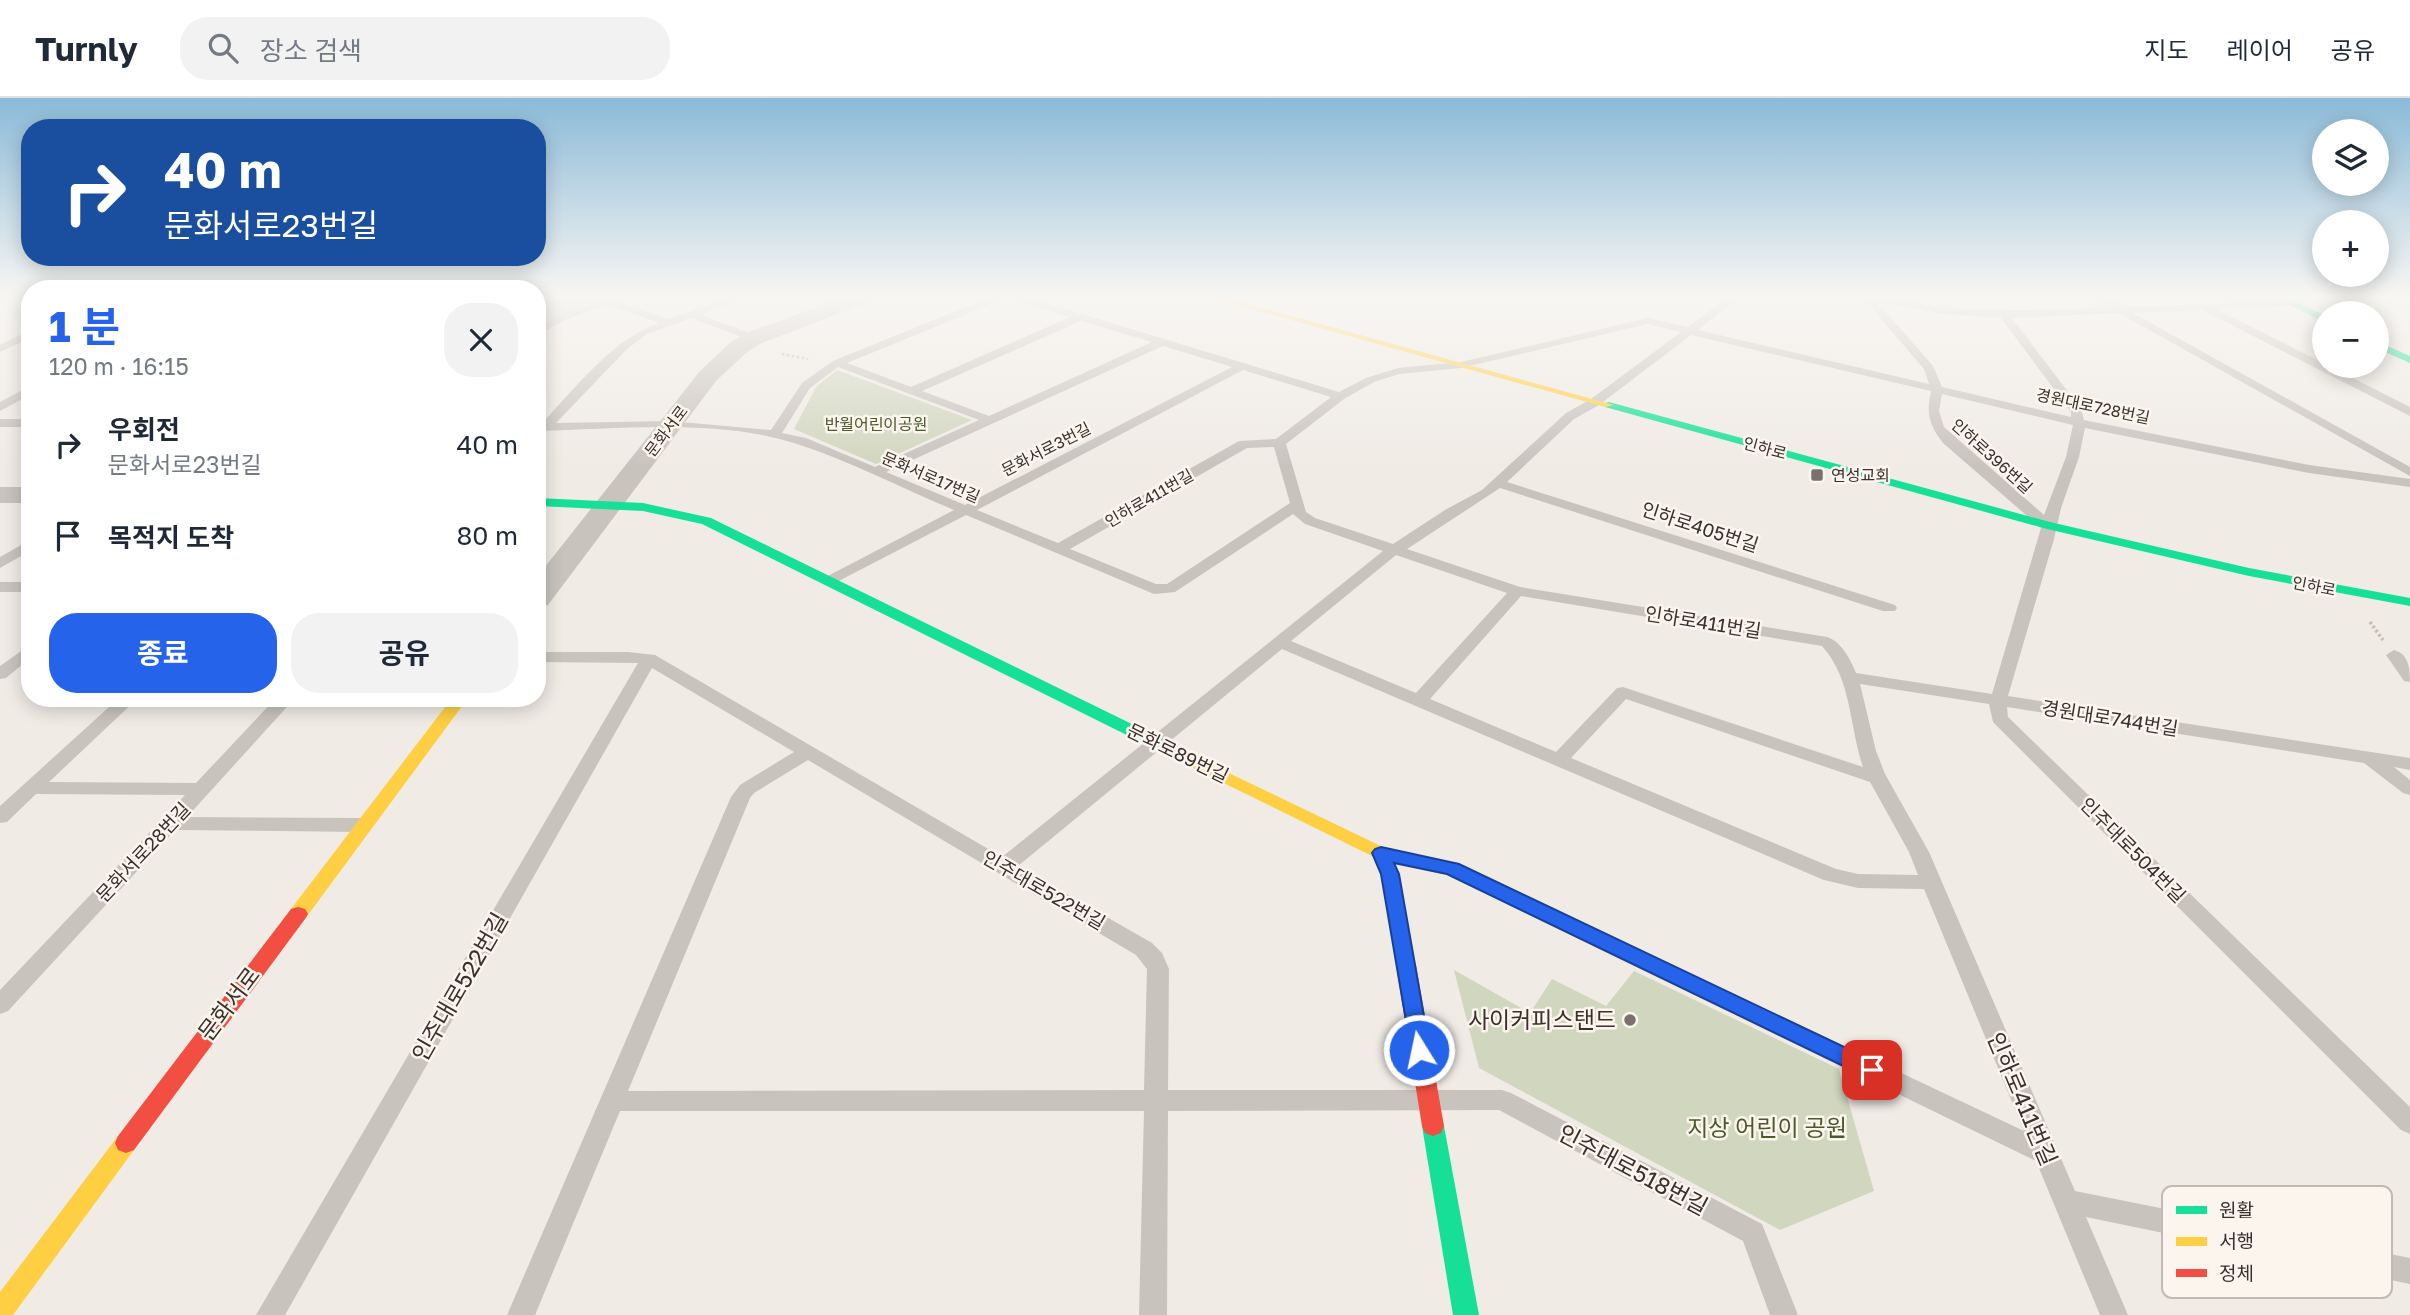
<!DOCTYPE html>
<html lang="ko">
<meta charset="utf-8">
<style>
:root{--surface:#fff;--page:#f2f2f3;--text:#1f2937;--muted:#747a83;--line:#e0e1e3;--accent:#2563eb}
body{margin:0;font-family:"Golos Text","Noto Sans KR",sans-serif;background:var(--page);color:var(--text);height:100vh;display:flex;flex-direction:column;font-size:26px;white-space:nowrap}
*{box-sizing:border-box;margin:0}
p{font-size:23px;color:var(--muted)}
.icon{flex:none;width:38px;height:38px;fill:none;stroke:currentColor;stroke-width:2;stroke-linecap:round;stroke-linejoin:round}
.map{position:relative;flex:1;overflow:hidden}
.details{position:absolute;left:21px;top:182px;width:525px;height:427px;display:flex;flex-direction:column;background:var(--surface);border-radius:28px;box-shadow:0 4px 18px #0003}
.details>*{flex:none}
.hud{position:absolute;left:21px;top:21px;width:525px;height:147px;border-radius:28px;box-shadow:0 4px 18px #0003;background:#1a4fa0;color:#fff;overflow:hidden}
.buttons{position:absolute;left:2312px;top:21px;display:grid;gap:14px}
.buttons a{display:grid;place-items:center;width:77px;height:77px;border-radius:50%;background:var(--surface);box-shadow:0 4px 18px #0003;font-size:35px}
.pin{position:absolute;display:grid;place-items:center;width:60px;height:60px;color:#fff;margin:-30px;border-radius:14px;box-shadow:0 4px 10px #0006}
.me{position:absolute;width:77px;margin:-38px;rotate:350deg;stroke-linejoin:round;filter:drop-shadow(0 0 5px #0008)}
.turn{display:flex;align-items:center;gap:24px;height:147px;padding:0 28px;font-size:32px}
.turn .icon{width:91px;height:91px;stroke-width:2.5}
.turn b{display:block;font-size:49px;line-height:60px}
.round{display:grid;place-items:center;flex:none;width:74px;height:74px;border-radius:28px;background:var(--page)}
.headline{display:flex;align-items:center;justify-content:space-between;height:119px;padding:0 28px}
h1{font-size:42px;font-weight:700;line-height:52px;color:var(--accent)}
.cta{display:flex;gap:14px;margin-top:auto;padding:14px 28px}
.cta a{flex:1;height:80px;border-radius:28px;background:var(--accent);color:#fff;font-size:28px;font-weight:700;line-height:80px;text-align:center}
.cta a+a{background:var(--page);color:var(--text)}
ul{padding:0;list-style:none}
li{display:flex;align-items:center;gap:21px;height:91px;padding:0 28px}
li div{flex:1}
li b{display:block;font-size:26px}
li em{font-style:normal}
header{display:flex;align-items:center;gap:42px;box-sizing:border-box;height:98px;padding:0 35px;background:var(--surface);border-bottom:2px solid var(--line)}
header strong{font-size:33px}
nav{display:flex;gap:38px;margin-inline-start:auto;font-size:24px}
.search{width:490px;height:63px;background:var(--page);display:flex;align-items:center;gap:18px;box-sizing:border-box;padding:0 24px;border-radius:28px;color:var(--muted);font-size:26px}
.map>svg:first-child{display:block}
.green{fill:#d1d6bf}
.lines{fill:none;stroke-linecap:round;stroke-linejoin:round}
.path-far1{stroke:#c2bbb6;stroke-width:2.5;stroke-dasharray:2.5 2.5;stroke-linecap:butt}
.path{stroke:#c2bbb6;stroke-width:3.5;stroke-dasharray:2.5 2.5;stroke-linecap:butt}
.lane{fill:#c9c3be;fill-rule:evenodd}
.street{fill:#c9c3be;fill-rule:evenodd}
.fast{fill:#16e098;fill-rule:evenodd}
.slow{fill:#ffcf43;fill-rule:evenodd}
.jam{fill:#f24e42;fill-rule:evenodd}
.route{fill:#2563eb;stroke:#184099;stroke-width:2}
.poi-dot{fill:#7a716c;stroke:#fbf5ee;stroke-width:2.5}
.labels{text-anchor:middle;stroke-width:5;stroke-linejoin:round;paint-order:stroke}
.far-street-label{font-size:16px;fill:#3b302b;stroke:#fbf5ee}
.far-park-label{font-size:16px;fill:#4a5a2e;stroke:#fbf5ee}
.far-poi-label{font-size:16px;fill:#3b302b;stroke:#fbf5ee;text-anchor:start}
.street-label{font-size:19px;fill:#3b302b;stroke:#fbf5ee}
.near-street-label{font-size:23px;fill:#3b302b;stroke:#fbf5ee}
.near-poi-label{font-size:23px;fill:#3b302b;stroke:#fbf5ee;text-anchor:end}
.near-park-label{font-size:23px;fill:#4a5a2e;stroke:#fbf5ee}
.key{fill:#fbf5ee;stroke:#c1bab4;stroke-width:2}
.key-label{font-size:19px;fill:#3b302b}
</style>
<header>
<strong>Turnly</strong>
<div class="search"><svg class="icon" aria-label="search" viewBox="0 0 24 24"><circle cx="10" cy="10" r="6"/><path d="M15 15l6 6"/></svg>장소 검색</div>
<nav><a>지도</a><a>레이어</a><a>공유</a></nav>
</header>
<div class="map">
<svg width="2410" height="1217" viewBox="0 0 2410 1217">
<rect width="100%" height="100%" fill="#f0ebe5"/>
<path class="green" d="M537 197H576L593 204 537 226Z
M837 272 972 322 876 366 794 331 816 289Z
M1454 872 1530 915 1552 881 1606 908 1634 873 1839 971 1874 1093 1780 1132 1479 970Z"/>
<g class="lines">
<path class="path-far1" d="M782 256 808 261"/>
<path class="path" d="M2370 524 2383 542"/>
<path class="lane" d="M735 197H750L701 217 758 238V242H750L691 220 645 237 626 252 556 325 670 323 771 332 802 285 833 263 995 197H1019L1339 294 1366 280 1398 270 1461 264 1648 220 1688 229 1730 197H1742L1698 232 1929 286 1924 271 1865 202 1848 197C1883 197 1915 207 1950 210 2003 214 2055 212 2109 209L2089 197H2102L2123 209 2294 203V207L2290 208 2216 211 2410 309V318L2202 212 2133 215 2410 369V378L2119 215 2012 220 2081 311 2084 322 2309 367 2410 381V389L2309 375 2085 330 2079 359 2061 410 2054 441 2008 598 2410 660V672L2394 669 2410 682V697L2403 695 2364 665 2007 609 2008 619 2410 1009V1036L2401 1032 1993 624 1989 606 1860 586 1876 653 1885 676 1929 754 2075 1093 2410 1160V1186L2086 1119 2128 1217H2100L2036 1063 1447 777 1383 763 1376 761 1373 756 1376 751 1383 749 1459 766 2024 1033 1924 791 1858 790 1824 782 1282 551 1018 768 1152 845 1162 855 1169 871 1168 992H1502L1511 995 1762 1126 1798 1217H1770L1743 1143 1499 1012 1168 1013 1167 1217H1139L1144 1013H620L535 1217H507L731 699 740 687 794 654 652 570 285 1217H256L638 565 537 564V554H628L655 557 1002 759 1383 453 1305 426 1293 416 1175 494 1154 496 966 417 829 488 824 486 821 483 824 480 954 412C903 391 850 363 797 346 719 320 619 331 537 333V325H542C577 289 611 242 659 225L608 207 570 220 537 237V229L562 216 608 200 669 221ZM1006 200 1070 219 911 289 847 265ZM1877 204 1946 216 2001 220 2071 314V319L1942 289 1933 268ZM1081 223 1152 244 989 318 922 293ZM1648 226 1681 234 1591 301 1566 315 1482 392 1445 412 1393 446 1315 420 1306 414 1286 346 1344 301 1374 284 1399 276 1461 270ZM1691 237 1931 293C1926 315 1929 327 1943 345L2041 430 1992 596 1856 575C1851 562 1841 543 1827 539L1520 489 1407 451 1500 390 1883 513H1895L1897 510 1895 507 1507 384 1574 321 1599 307ZM1163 248 1232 269 965 407 886 374ZM838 269 979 322 875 369 806 340 782 335 810 290ZM1243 272 1331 299 1276 341 1239 343 1058 445 977 412ZM1942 296 2073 327 2066 359 2044 417 1944 329 1939 313ZM1274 349 1290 405 1167 486H1156L1070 451 1247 350ZM1396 457 1507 495 1416 595 1291 543ZM1521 498 1822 548C1852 581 1849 628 1863 669L1623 589 1617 590 1556 654 1430 601ZM1626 601 1870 684 1909 754 1918 777 1858 776 1836 771 1571 660ZM808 662 1136 857 1147 871 1144 992 628 993 750 700 754 695Z
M30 232V240L0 254V247Z
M30 288V297L0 313V304Z
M0 321H30V329H0Z
M30 442V453L0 470V459Z
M0 484H30V494H0Z
M30 547V560L6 580 0 581V568Z
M2394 552C2409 556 2410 571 2410 584L2404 583 2386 557Z
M119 600H138L49 684 196 685 276 600H295L187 719 363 720 370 722 373 727 370 732 363 734 175 732 8 913 0 916V892L185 697 36 696 7 724 0 725V708Z"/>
<path class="street" d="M850 197H880L877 201 762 245 747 254 716 283 548 507 537 509V479L700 273 731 244 746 235Z
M0 389H30V405H0Z"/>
<path class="fast" d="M2269 197H2282L2324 217V224Z
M2376 243 2410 258V265L2376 250Z
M1609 304 2050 424 2249 470 2410 500V508L2249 478 2047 431 1605 309V305Z
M537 400 643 405 711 420 1193 656 1195 660 1193 664H1181L702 426 643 413 537 408Z
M1433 1018 1441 1021 1444 1028 1479 1217H1453L1422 1028 1425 1021Z"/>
<path class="slow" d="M1200 197H1216L1614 307 1605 309Z
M452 600H468L305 821 298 823 291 821 288 816 291 811Z
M1187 655 1387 751 1399 776 1416 867 1413 872 1406 875 1399 872 1396 867 1381 776 1374 759 1181 664 1179 660 1181 656Z
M126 1035 134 1038 137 1045 134 1052 13 1217H0V1194L118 1038Z"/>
<path class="jam" d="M298 809 305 811 308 816 305 821 134 1052 126 1055 118 1052 115 1045 118 1038 291 811Z
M1406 859 1413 862 1416 867 1444 1028 1441 1035 1433 1038 1425 1035 1422 1028 1396 867 1399 862Z"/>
</g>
<linearGradient id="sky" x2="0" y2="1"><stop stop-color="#8bbad8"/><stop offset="0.54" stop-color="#f8f6f3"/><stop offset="1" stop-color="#f8f6f3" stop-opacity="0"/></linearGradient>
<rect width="2410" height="368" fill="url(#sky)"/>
<path class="route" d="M1381 749 1459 766 1880 966 1883 972 1880 978 1872 981 1864 978 1447 776 1394 765 1399 776 1430 952 1427 958 1419 960 1412 958 1381 776 1372 755 1375 751Z"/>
<g class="poi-dot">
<rect x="1810" y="370" width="14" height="14" rx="3.5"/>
<circle cx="1630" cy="922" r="7"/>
</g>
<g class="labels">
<g class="far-street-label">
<text transform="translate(2093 308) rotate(12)" y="6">경원대로728번길</text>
<text transform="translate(666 333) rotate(-53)" y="6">문화서로</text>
<text transform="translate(1765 350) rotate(15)" y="6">인하로</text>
<text transform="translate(1046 351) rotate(-27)" y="6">문화서로3번길</text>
<text transform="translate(1992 358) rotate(42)" y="6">인하로396번길</text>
<text transform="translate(931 379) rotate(23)" y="6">문화서로17번길</text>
<text transform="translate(1149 400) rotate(-30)" y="6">인하로411번길</text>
<text transform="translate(2314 488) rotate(11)" y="6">인하로</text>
</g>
<g class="far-park-label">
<text x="876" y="332">반월어린이공원</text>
</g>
<g class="far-poi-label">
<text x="1831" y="383">연성교회</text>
</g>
<g class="street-label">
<text transform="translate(1700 429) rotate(18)" y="7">인하로405번길</text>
<text transform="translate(1703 524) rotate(9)" y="7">인하로411번길</text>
<text transform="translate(2110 620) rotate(9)" y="7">경원대로744번길</text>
<text transform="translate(1178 655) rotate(26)" y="7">문화로89번길</text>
<text transform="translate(2133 752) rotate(45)" y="7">인주대로504번길</text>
<text transform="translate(143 754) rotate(-47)" y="7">문화서로28번길</text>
<text transform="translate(1044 792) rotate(30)" y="7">인주대로522번길</text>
</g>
<g class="near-street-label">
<text transform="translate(460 889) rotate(-60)" y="8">인주대로522번길</text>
<text transform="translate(229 906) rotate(-53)" y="8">문화서로</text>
<text transform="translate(2022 1001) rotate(67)" y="8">인하로411번길</text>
<text transform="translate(1633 1072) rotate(28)" y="8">인주대로518번길</text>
</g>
<g class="near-poi-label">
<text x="1616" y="930">사이커피스탠드</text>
</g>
<g class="near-park-label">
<text x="1767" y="1038">지상 어린이 공원</text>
</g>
</g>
<rect x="2162" y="1088" width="230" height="112" rx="10" class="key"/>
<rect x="2176" y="1108" width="31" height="8" fill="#16e098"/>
<rect x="2176" y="1139" width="31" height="9" fill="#ffcf43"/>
<rect x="2176" y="1171" width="31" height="8" fill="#f24e42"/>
<g class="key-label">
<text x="2219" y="1119">원활</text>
<text x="2219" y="1150">서행</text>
<text x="2219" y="1182">정체</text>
</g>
</svg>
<div class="buttons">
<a><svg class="icon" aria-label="layers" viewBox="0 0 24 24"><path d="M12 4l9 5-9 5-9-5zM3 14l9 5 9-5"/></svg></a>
<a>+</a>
<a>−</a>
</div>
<div class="pin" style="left:1872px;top:972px;background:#d93025"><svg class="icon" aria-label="arrive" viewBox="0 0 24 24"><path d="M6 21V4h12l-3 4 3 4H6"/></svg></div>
<svg class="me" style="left:1419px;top:952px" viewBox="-20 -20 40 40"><circle r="17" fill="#2563eb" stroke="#fff" stroke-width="3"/><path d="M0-11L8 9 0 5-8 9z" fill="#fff"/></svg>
<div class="hud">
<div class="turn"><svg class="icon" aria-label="right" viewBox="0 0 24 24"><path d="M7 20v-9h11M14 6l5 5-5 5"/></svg><div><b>40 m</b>문화서로23번길</div></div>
</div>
<section class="details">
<div class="headline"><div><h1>1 분</h1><p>120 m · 16:15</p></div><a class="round"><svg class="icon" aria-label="close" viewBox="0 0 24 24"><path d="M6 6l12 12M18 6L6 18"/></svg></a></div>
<ul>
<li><svg class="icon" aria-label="right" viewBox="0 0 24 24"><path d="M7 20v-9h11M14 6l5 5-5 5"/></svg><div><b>우회전</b><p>문화서로23번길</p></div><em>40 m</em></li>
<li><svg class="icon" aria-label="arrive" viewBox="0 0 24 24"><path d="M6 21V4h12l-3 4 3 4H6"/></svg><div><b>목적지 도착</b></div><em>80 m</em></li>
</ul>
<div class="cta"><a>종료</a><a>공유</a></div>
</section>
</div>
